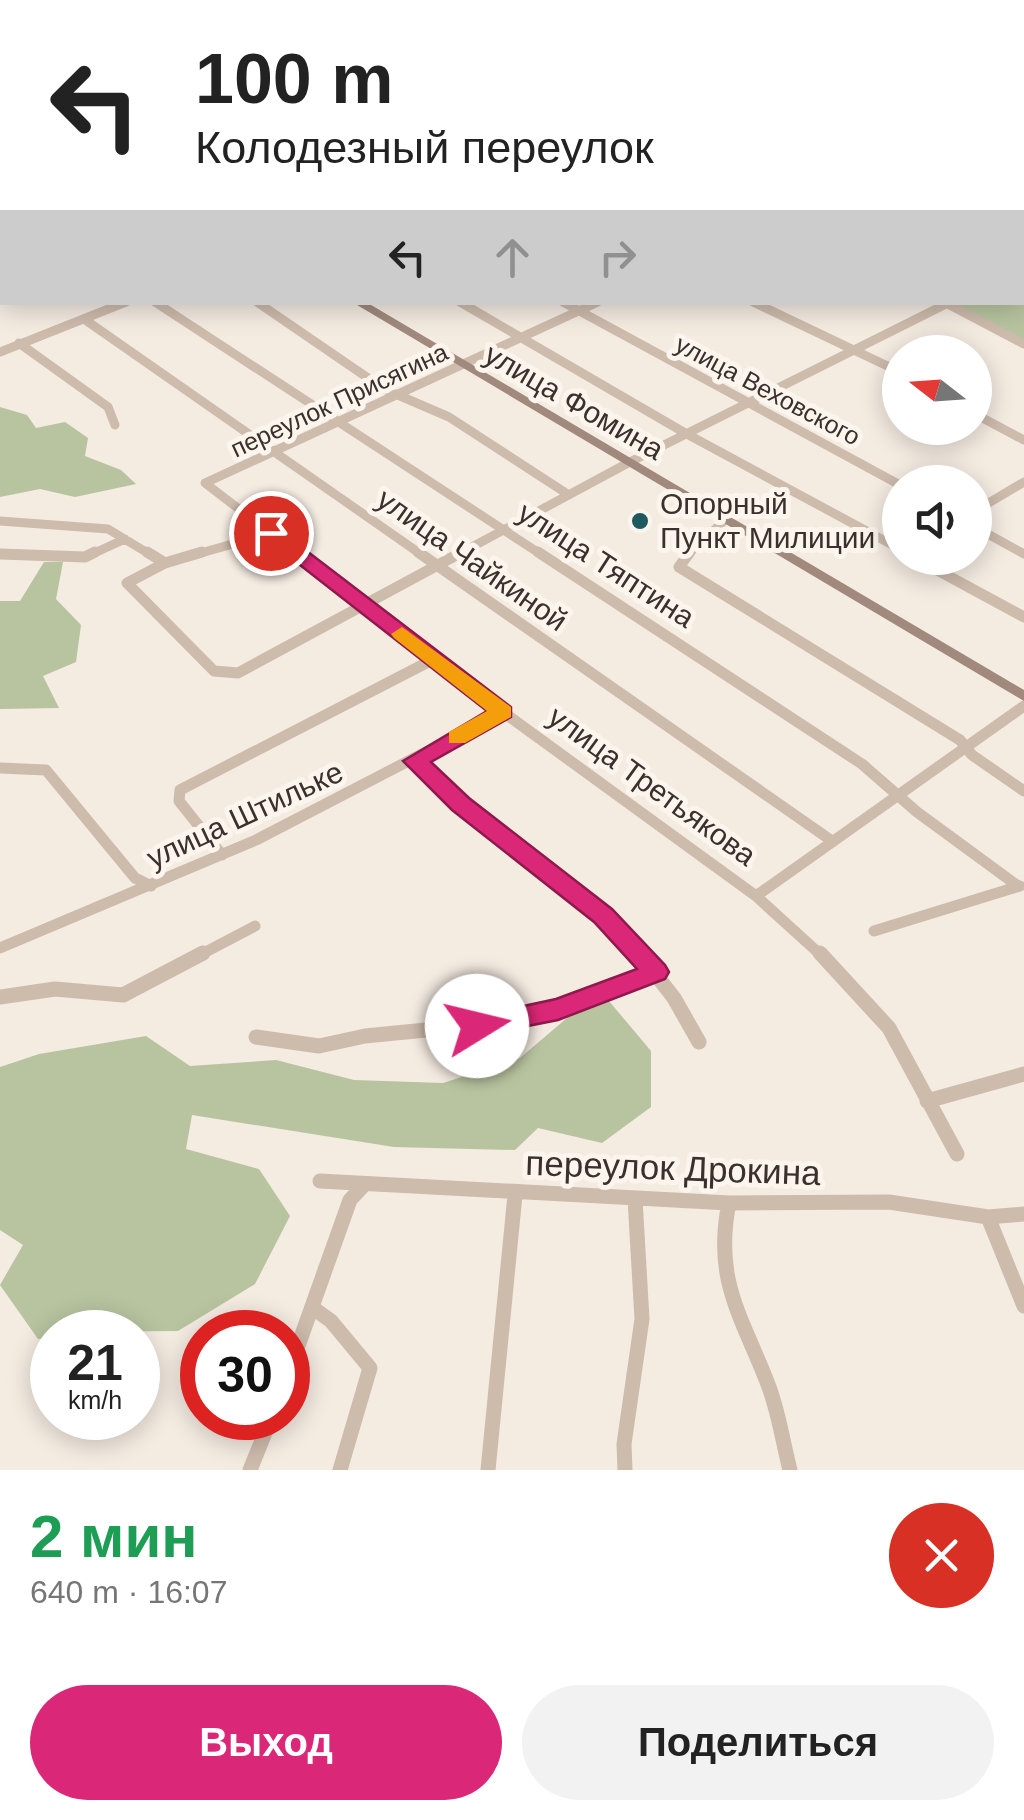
<!DOCTYPE html>
<html lang="ru">
<meta charset="utf-8">
<style>
:root{--surface:#fff;--page:#f2f2f2;--text:#222;--muted:#767676;--accent:#db2777}
body{margin:0;font-family:Helvetica,sans-serif;background:var(--page);color:var(--text);height:100vh;display:flex;flex-direction:column;font-size:38px;white-space:nowrap}
*{box-sizing:border-box;margin:0}
p{font-size:32px;color:var(--muted)}
.icon{flex:none;width:55px;height:55px;fill:none;stroke:currentColor;stroke-width:2;stroke-linecap:round;stroke-linejoin:round}
.map{position:relative;height:1470px;overflow:hidden}
.side{display:flex;flex-direction:column;background:var(--surface);flex:1}
.side>*{flex:none}
.guide{position:absolute;left:0px;top:0px;width:1025px;height:305px;box-shadow:0 5px 25px #0003;background:#fff;color:var(--text);overflow:hidden}
.needle{width:65px;rotate:287deg}
.buttons{position:absolute;left:882px;top:335px;display:grid;gap:20px}
.buttons a{display:grid;place-items:center;width:110px;height:110px;border-radius:50%;background:var(--surface);box-shadow:0 5px 25px #0003;font-size:50px}
.speed{position:absolute;left:30px;top:1310px;display:flex;gap:20px;font-size:50px;font-weight:700;text-align:center}
.speed>*{display:grid;place-content:center;width:130px;height:130px;border-radius:50%;background:var(--surface);box-shadow:0 5px 25px #0003;line-height:1}
.speed small{font-size:25px;font-weight:400}
.speed .limit{border:15px solid #d22;background:#fff;color:#111}
.pin{position:absolute;display:grid;place-items:center;width:85px;height:85px;color:#fff;margin:-42px;border:5px solid #fff;border-radius:50%;box-shadow:0 2px 10px #0007}
.me{position:absolute;width:110px;margin:-55px;rotate:81deg;stroke-linejoin:round;filter:drop-shadow(0 0 8px #0008)}
.turn{display:flex;align-items:center;gap:35px;height:210px;padding:0 30px;font-size:45px}
.turn .icon{width:130px;height:130px;stroke-width:2.5}
.turn b{display:block;font-size:70px;line-height:85px}
.lanes{display:flex;align-items:center;height:95px;padding:0 30px;background:#0003;justify-content:center;gap:50px;direction:ltr}
.lanes .off{opacity:.35}
.round{display:grid;place-items:center;flex:none;width:105px;height:105px;border-radius:52px;background:var(--page)}
.summary{display:flex;align-items:center;justify-content:space-between;height:170px;padding:0 30px}
h1{font-size:60px;font-weight:700;line-height:75px;color:#1e9e55}
.button{display:flex;gap:20px;margin-top:auto;padding:20px 30px}
.button a{flex:1;height:115px;border-radius:60px;background:var(--accent);color:#fff;font-size:40px;font-weight:700;line-height:115px;text-align:center}
.button a+a{background:var(--page);color:var(--text)}
.map>svg:first-child{display:block}
.green{fill:#b8c4a0}
.lines{fill:none;stroke-linecap:round;stroke-linejoin:round}
.street-far3{stroke:#cdbbac;stroke-width:6}
.street-far2{stroke:#cdbbac;stroke-width:9}
.street-far1{stroke:#cdbbac;stroke-width:11}
.street{stroke:#cdbbac;stroke-width:15}
.secondary{fill:#a18a7d;fill-rule:evenodd}
.highway{fill:#5c4a42;fill-rule:evenodd}
.tram{stroke:#3b302b;stroke-width:2.5}
.route{fill:#db2777;stroke:#8e194d;stroke-width:2.5}
.slow{fill:#f59e0b}
.poi-dot{fill:#1f5a5e;stroke:#fbf5ee;stroke-width:4}
.labels{text-anchor:middle;stroke-width:10;stroke-linejoin:round;paint-order:stroke}
.far-street-label{font-size:25px;fill:#3b302b;stroke:#fbf5ee}
.street-label{font-size:30px;fill:#3b302b;stroke:#fbf5ee}
.poi-label{font-size:30px;fill:#3b302b;stroke:#fbf5ee;text-anchor:start}
.near-street-label{font-size:35px;fill:#3b302b;stroke:#fbf5ee}
</style>
<div class="map">
<svg width="1024" height="1470" viewBox="0 0 1024 1470">
<rect width="100%" height="100%" fill="#f4ebe1"/>
<path class="green" d="M963 302 1024 305V340L955 306Z
M0 407 27 415 36 428 65 422 88 438 85 456 121 470 136 484 75 497 40 489 0 497Z
M44 562H63L56 599 81 625 76 662 43 676 59 708 0 709V601H20Z
M609 1001 651 1051V1107L602 1143 538 1128 515 1150 394 1147 192 1115 186 1149 259 1169 290 1216 255 1284 178 1331 52 1332V1338L38 1339 0 1285 23 1245 0 1230V1067L39 1054 146 1036 190 1066 276 1060 354 1080 443 1083 520 1058 574 1012Z"/>
<g class="lines">
<path class="street-far3" d="M161 0 166 2
M526 0 532 2
M691 0 698 2
M246 2 255 0
M574 2 583 0"/>
<path class="street-far2" d="M155 302 542 555
M257 302 384 389 449 417 569 495
M460 302 685 433 900 549
M563 302 900 485
M753 302 900 372
M944 302 1024 344
M84 319 422 555
M19 343 108 407 115 425
M0 352 126 302
M975 414 1024 440
M975 511 1024 482
M0 521 108 529 151 555
M975 527 1024 554
M0 554 26 555
M90 555 125 539
M194 555 271 533
M299 555 205 483 598 302
M457 555 628 463 946 304
M687 555 726 519"/>
<path class="street-far1" d="M147 552 165 563
M202 552 165 563 127 583 214 671 238 673 462 552
M295 552 503 712 756 896 822 956
M418 552 832 841
M538 552 862 764 917 812 1018 886
M690 552 679 567 960 740 972 755 1024 791
M0 554 85 557 95 552
M915 558 1024 617
M415 761 572 889 641 956
M0 768 46 770 135 878 151 886
M222 855 179 801 180 790 434 659
M756 896 1024 706
M874 931 1020 886
M0 948 256 840 503 712
M198 956 255 926"/>
<path class="street" d="M639 953 674 998 699 1042
M820 953 889 1028 957 1154
M0 997 55 989 123 995 203 953
M256 1037 319 1046 365 1036 507 1022 558 1009 656 972
M927 1101 1024 1074
M320 1181 729 1203 889 1202 988 1217 1024 1214
M729 1203C713 1281 743 1318 769 1387 779 1414 783 1443 790 1470
M988 1217 1024 1306
M313 1308 331 1321 370 1368 340 1470
M288 1374 350 1200 363 1186
M250 1470 271 1418
M488 1470 515 1195
M625 1470 624 1444 642 1319 635 1199"/>
<path class="secondary" d="M0 106H2V112H0Z
M352 302H366L1024 690V701Z"/>
<path class="highway" d="M308 0H322L323 2H310Z
M377 0H392L393 2H379Z
M1022 288H1024V296H1022Z"/>
<path class="tram" d="M376 0 381 2"/>
</g>
<path class="route" d="M264 529H278L511 707V717L431 762 469 798 612 909 665 965 669 972 665 979 558 1020 477 1036 468 1033 464 1026 468 1018 556 999 637 969 594 922 452 810 403 761 487 711 264 537Z"/>
<path class="slow" d="M402 627 511 707V717L465 743H449V732L487 711 394 638 391 634Z"/>
<circle class="poi-dot" cx="640" cy="521" r="10"/>
<g class="labels">
<g class="far-street-label">
<text transform="translate(768 390) rotate(28)" y="9">улица Веховского</text>
<text transform="translate(339 400) rotate(-25)" y="9">переулок Присягина</text>
</g>
<g class="street-label">
<text transform="translate(574 402) rotate(30)" y="10">улица Фомина</text>
<text transform="translate(472 560) rotate(35)" y="10">улица Чайкиной</text>
<text transform="translate(606 565) rotate(33)" y="10">улица Тяптина</text>
<text transform="translate(652 786) rotate(36)" y="10">улица Третьякова</text>
<text transform="translate(245 815) rotate(-25)" y="10">улица Штильке</text>
</g>
<g class="poi-label">
<text x="660" y="514">Опорный<tspan x="660" dy="34">Пункт Милиции</tspan></text>
</g>
<g class="near-street-label">
<text transform="translate(673 1168) rotate(2)" y="12">переулок Дрокина</text>
</g>
</g>
</svg>
<div class="buttons">
<a><svg class="needle" viewBox="-14 -14 28 28"><path d="M0-13l5 13h-10z" fill="#e53935"/><path d="M0 13l5-13h-10z" fill="#767676"/></svg></a>
<a><svg class="icon" aria-label="sound" viewBox="0 0 24 24"><path d="M4 9h4l5-4v14l-5-4H4zM17 9q2 3 0 6"/></svg></a>
</div>
<div class="speed"><div>21<small>km/h</small></div><div class="limit">30</div></div>
<div class="pin" style="left:271px;top:533px;background:#d93025"><svg class="icon" aria-label="arrive" viewBox="0 0 24 24"><path d="M6 21V4h12l-3 4 3 4H6"/></svg></div>
<svg class="me" style="left:477px;top:1026px" viewBox="-20 -20 40 40"><circle r="19" fill="#fff"/><path d="M0-13L10 11 0 6-10 11z" fill="#db2777"/></svg>
<div class="guide">
<div class="turn"><svg class="icon" aria-label="left" viewBox="0 0 24 24"><path d="M17 20v-9H6M10 6l-5 5 5 5"/></svg><div><b>100 m</b>Колодезный переулок</div></div>
<div class="lanes"><svg class="icon" aria-label="left" viewBox="0 0 24 24"><path d="M17 20v-9H6M10 6l-5 5 5 5"/></svg><svg class="icon off" aria-label="ahead" viewBox="0 0 24 24"><path d="M12 20V5M6 11l6-6 6 6"/></svg><svg class="icon off" aria-label="right" viewBox="0 0 24 24"><path d="M7 20v-9h11M14 6l5 5-5 5"/></svg></div>
</div>
</div>
<section class="side">
<div class="summary"><div><h1>2 мин</h1><p>640 m · 16:07</p></div><a class="round" style="background:#d93025;color:#fff"><svg class="icon" aria-label="close" viewBox="0 0 24 24"><path d="M6 6l12 12M18 6L6 18"/></svg></a></div>
<div class="button"><a>Выход</a><a>Поделиться</a></div>
</section>
